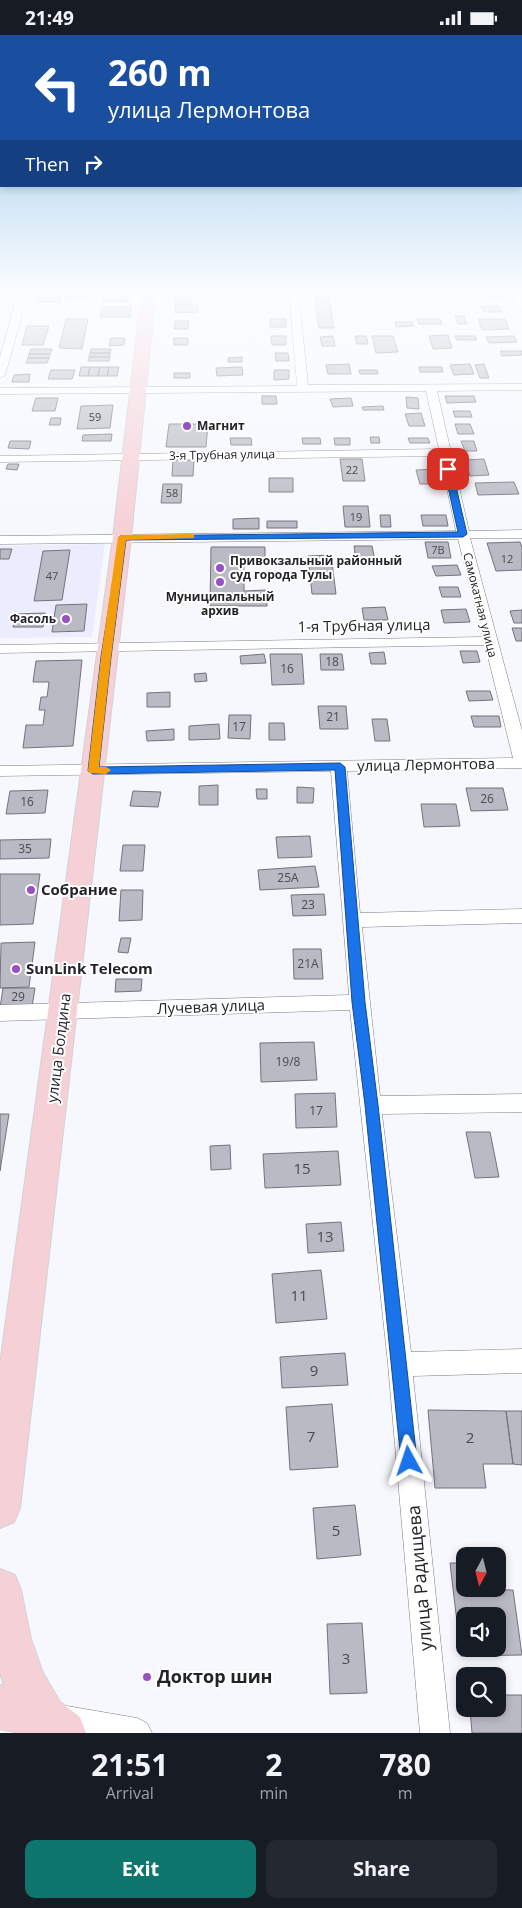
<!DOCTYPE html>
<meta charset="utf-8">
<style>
:root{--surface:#171b24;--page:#242831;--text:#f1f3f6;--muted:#9ea1a6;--accent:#0f766e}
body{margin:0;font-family:"Open Sans",sans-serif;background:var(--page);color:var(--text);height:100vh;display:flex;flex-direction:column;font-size:19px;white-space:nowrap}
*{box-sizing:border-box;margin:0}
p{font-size:16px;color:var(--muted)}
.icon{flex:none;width:28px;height:28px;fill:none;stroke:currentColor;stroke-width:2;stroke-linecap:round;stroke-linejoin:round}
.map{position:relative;height:1698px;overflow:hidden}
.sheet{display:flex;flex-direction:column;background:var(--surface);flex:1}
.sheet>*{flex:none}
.hud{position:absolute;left:0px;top:0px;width:522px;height:152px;box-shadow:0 2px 8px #0003;background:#1a4fa0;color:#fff;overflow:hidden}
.needle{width:32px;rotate:187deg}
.tools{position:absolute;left:456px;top:1512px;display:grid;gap:10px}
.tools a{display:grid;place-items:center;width:50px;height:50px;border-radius:10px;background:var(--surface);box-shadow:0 2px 8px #0003;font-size:25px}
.pin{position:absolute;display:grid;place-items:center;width:42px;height:42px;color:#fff;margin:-21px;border-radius:10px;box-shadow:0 2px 8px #0006}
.me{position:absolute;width:55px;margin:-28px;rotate:355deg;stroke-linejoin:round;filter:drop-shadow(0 0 4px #0008)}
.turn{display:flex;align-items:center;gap:18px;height:105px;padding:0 25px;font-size:22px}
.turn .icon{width:65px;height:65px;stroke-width:2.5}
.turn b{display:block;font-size:35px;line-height:42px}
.then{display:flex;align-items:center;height:48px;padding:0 25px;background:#0003;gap:10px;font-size:19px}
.eta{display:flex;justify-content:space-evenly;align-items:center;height:85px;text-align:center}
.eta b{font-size:30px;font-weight:700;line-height:35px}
.cta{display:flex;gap:10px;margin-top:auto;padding:10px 25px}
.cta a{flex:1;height:58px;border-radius:10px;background:var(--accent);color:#fff;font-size:20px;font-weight:700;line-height:58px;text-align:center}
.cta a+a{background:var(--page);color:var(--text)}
.status{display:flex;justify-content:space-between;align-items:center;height:35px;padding:0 25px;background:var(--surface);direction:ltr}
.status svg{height:14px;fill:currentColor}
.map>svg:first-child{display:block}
.built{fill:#ebecfe}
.building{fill:#babac4;stroke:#73737d;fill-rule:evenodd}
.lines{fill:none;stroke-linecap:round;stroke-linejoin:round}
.minor-casing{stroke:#7c7d86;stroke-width:1}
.primary-casing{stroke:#d3d3d4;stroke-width:2}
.minor{fill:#fff;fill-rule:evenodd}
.primary{fill:#f5d1d7;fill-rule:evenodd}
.route{fill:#1a73e8;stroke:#114b97}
.slow{fill:#f59e0b}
.poi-dot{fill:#9651c5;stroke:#fff;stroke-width:2}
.labels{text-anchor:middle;stroke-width:4;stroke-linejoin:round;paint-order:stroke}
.far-number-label{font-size:11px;fill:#4a4a4f}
.far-poi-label{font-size:12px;font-weight:bold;fill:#242428;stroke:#fff;text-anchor:start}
.far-street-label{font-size:12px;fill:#242428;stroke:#fff}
.number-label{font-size:12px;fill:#4a4a4f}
.street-label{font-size:15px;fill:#242428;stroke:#fff}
.poi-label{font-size:15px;font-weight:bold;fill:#242428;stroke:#fff;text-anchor:start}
.near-number-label{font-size:15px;fill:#4a4a4f}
.near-street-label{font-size:18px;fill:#242428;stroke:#fff}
.near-poi-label{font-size:18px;font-weight:bold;fill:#242428;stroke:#fff;text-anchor:start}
</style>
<div class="status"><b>21:49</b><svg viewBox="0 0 49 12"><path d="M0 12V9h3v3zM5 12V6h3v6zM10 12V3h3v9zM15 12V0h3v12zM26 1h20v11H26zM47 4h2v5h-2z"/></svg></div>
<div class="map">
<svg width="522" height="1698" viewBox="0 0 522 1698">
<rect width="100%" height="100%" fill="#f7f8fe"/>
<path class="built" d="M105 509 92 602 0 603V511Z"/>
<path class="building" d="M40 257H63L60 267H36Z
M66 257H80L78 262 64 263Z
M80 257H93L92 262H78Z
M104 257H129L128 267 103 266Z
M488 257H499L502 262 490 263Z
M314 259H328L334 293H319Z
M174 261H191V269L174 270Z
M198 270V277L175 278V271Z
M480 271H499L502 277H484Z
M102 272H131L130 282H100Z
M455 281H464L467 289H458Z
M66 284H88L82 314 59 313Z
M270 284H286V292H270Z
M417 284H440L442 289H419Z
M478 284H505L509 294 482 295Z
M175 286H189L188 294H174Z
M395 287H412L414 291 396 292Z
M27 291H49L43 310H22Z
M448 300 452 313 433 314 429 301Z
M271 301H286V310H272Z
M333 301 335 311H322L320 302Z
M355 301H366L368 309H357Z
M372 301H393L398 317 376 318Z
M455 301H475L477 305H457Z
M514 301 517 307 489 308 486 302Z
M111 303H125L124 310 109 311Z
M174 303H188V310H174Z
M31 314H52L50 319H29Z
M91 314H111L110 318H90Z
M500 316H522V320L502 321Z
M90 318H110V322H89Z
M275 318H288L289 326H276Z
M29 319H50L49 323H28Z
M89 322H110L109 326H88Z
M242 322V327H228V323Z
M28 323H49L47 328H26Z
M349 329 351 339H328L326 330Z
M470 329 474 339 454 340 450 330Z
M484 329 489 343H480L475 330Z
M81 332H90L88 341H79Z
M90 332H100L98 341H88Z
M100 332H109L107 341H98Z
M109 332H119L117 341H107Z
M242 332 243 340 217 341 216 333Z
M419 332H442L443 337H420Z
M51 335H75L72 344H48Z
M274 335H289V344L274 345Z
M359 335H377L378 339H360Z
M174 338H190V343H174Z
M30 339 29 347H12L14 340Z
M262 361H276L277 369H262Z
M445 361H474L476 367 447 368Z
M406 362 418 363 419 374 407 373Z
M36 363H58L55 376H32Z
M351 363 353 371 333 372 330 364Z
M113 370 110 393 77 394 81 371Z
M383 371 384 375H363L362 372Z
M453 376H470L472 382H455Z
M421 378 425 391H409L405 379Z
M51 383H61L60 390H49Z
M169 389H208L206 412H166Z
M455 389H470L474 399H458Z
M112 399 111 406H82L83 400Z
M370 402H379L380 408H371Z
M230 403H251L252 410H231Z
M302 403H320L321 409H303Z
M334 403H350V410H335Z
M408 403H428L430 408H410Z
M10 406H31L29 414 8 413Z
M461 406H474L477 416H465Z
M340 424H362L365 446H343Z
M484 424 489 440 470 441 465 425Z
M173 425H194L193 441H172Z
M8 429H19L17 435 6 434Z
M436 434 441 449H420L416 435Z
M269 443H293V457H269Z
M514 447 519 459 478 460 475 448Z
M163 449H182L181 468H161Z
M343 471H368L370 492H345Z
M380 480H390L391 492H381Z
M421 480H446L448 491H423Z
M259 483V494H233V484Z
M267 486H297V493H267Z
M425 507H448L451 523H428Z
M520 507 522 513V535L496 536 487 508Z
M354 511H372L375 525 356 526Z
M211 512H265V525L244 526V556L266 555 267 571H210Z
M0 514H12L9 524H0Z
M70 515 62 565 34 566 43 516Z
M331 520 336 559H312L308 521Z
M457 530 461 540 436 541 432 531Z
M439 552H458L461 562H442Z
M87 569 84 596 52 597 56 570Z
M385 572 388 585H364L362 573Z
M466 574 470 587 444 588 441 575Z
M522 575V588H514L510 576Z
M45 578 43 592H13L16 579Z
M512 593H522V606H516Z
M460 616H477L480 627 463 628Z
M384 617 386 629H371L369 618Z
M264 619 266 628 241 629 240 621Z
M270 619H302L304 649 272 650Z
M320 619H342L344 635H321Z
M82 625 73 711 23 713 26 690H43L45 675H39L41 662H47L49 647H33L36 626Z
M206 638 207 646 195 647 194 639Z
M466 656H490L493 665 469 666Z
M170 657V672H147V658Z
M318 671H346L348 694H320Z
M229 680H251L250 704 228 703Z
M471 681H499L501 692H474Z
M372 684H387L390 706H375Z
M269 688H284L285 705H269Z
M219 689 220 704 189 705V691Z
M174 694V705L147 706 146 696Z
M218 750V770H199V751Z
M297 752 314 753 313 768H297Z
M466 753H503L508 775 471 776Z
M256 754H267V764H257Z
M48 755 45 778 6 779 10 756Z
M133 756 161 757 158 772 130 771Z
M421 769H456L460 791 424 792Z
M310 801 312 822 278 823 276 802Z
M51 804 49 823 0 824V805Z
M123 810H145L143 836H120Z
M315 831 319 852 260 855 258 835Z
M0 839H40L33 889 0 890Z
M121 855H143L142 885 119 886Z
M324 859 326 880 293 881 291 860Z
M121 903H131L128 918 118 917Z
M35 907 29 952 0 953 1 908Z
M293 914H321L323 944H294Z
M116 944H142L141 956 115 957Z
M3 953H35L32 972 0 973Z
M314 1007 317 1045 261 1047 260 1008Z
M335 1058 337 1092 296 1093 295 1059Z
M0 1079H9L0 1136Z
M466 1097H490L499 1142 475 1143Z
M230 1110 231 1134 211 1135 210 1111Z
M338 1116 341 1150 265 1153 263 1119Z
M341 1187 344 1216 308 1218 306 1189Z
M321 1235 327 1284 276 1288 272 1239Z
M345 1318 348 1350 282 1353 280 1322Z
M332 1369 338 1432 290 1435 286 1372Z
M428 1375 506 1376 513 1429H483L486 1453H435Z
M506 1376H522V1430L513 1429Z
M355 1470 361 1520 317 1524 313 1473Z
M450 1528H465V1554L513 1555 522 1620 461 1621ZM465 1581H498V1614H465Z
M362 1588 367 1658 330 1659 327 1589Z
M498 1660H522V1698H472L470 1674H498Z"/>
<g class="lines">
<defs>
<path id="minor" d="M19 255H29L5 340 0 343V322Z
M289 255H298L308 350 522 349V355L437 356 469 496 522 495V503H470L522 696V733L347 736 360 878 522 874V888L362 892 380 1061 522 1059V1077L382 1079 411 1317 522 1314V1338L413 1341 450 1698H420L388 1329 350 975 0 986V970L349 960 331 736 0 741V731L513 723 485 610 0 618V610L483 602 458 504 0 509V501L456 496 440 421 0 427V421L439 414 426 356 0 359V353L297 351Z
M511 255H520L522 260V274L517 271Z
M61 1670 137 1683 147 1688 152 1698H57L51 1695 46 1685 51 1675Z"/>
<path id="primary" d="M142 255H156L131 502 20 1473 14 1487 0 1493V1329L113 502Z
M0 1534 15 1540 21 1555 31 1604 43 1638 60 1667 80 1682 86 1698H19L0 1694V1650L4 1651 0 1638Z"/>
</defs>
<use href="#minor" class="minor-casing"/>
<use href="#primary" class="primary-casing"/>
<use href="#minor" class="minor"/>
<use href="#primary" class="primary"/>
</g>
<linearGradient id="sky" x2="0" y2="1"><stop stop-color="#88c0e4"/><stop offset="0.52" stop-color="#fbfcff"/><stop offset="1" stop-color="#fbfcff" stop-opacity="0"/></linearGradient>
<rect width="522" height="492" fill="url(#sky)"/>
<path class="route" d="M448 431 452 434 467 499 463 502 126 505 111 622 99 732 340 728 345 732 365 967 378 1070 417 1426 415 1432 409 1434 403 1432 401 1426 365 1070 352 967 335 735 93 739 88 736 101 622 120 501 458 497 444 434Z"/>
<path class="slow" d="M192 499 194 500V503L126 505 111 622 99 732H106L111 735 106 739 90 738 88 736 101 622 118 502 122 500Z"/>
<g class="poi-dot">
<circle cx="187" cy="391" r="5"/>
<circle cx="220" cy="533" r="5"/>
<circle cx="220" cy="547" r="5"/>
<circle cx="66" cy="584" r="5"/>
<circle cx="31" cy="855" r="5"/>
<circle cx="16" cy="934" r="5"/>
<circle cx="147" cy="1642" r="5"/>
</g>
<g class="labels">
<g class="far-number-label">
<text x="95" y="386">59</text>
<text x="352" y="439">22</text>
<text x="172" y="462">58</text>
<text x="356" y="486">19</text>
<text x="438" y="519">7В</text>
<text x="507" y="528">12</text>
<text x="52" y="545">47</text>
</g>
<g class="far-poi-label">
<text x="197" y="395">Магнит</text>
<text x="230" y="530">Привокзальный районный<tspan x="230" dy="14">суд города Тулы</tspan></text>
<text x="220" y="566" text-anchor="middle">Муниципальный<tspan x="220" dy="14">архив</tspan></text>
<text x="56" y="588" text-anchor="end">Фасоль</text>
</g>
<g class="far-street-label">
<text transform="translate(222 420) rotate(-1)" y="4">3-я Трубная улица</text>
<text transform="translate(480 570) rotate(76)" y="4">Самокатная улица</text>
</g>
<g class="number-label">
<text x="332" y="631">18</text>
<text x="287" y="638">16</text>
<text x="333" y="686">21</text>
<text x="239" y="696">17</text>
<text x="487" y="768">26</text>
<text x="27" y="771">16</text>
<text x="25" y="818">35</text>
<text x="288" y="847">25А</text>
<text x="308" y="874">23</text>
<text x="308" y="933">21А</text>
<text x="18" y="966">29</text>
<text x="288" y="1031">19/8</text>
<text x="316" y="1080">17</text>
</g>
<g class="street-label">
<text transform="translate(364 591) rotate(-1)" y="5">1-я Трубная улица</text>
<text transform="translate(426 730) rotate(-1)" y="5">улица Лермонтова</text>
<text transform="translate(211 972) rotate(-2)" y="5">Лучевая улица</text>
<text transform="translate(59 1013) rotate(-83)" y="5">улица Болдина</text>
</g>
<g class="poi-label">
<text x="41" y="860">Собрание</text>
<text x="26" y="939">SunLink Telecom</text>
</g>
<g class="near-number-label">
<text x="302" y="1139">15</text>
<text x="325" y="1207">13</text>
<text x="299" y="1266">11</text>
<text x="314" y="1341">9</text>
<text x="311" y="1407">7</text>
<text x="470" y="1408">2</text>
<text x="336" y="1501">5</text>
<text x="346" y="1629">3</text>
</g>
<g class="near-street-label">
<text transform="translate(420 1543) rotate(-95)" y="6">улица Радищева</text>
</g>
<g class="near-poi-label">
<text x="157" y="1648">Доктор шин</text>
</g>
</g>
</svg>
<div class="tools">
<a><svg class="needle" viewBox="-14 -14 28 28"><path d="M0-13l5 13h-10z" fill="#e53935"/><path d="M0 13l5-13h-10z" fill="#9ea1a6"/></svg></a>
<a><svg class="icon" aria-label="sound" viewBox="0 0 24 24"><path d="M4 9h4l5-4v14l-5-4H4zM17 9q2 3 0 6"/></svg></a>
<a><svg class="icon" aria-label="search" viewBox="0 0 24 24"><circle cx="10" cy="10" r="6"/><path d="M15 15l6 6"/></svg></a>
</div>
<div class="pin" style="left:448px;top:434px;background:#d93025"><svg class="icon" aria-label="arrive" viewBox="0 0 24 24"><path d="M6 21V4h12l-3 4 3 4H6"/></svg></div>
<svg class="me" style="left:409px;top:1426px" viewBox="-20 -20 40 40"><path d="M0-17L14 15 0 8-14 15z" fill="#1a73e8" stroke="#fff" stroke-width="4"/></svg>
<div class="hud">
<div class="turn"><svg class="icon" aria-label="left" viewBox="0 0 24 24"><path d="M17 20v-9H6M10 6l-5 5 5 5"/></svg><div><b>260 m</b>улица Лермонтова</div></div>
<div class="then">Then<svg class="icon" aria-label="right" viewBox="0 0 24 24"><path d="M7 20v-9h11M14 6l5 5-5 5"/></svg></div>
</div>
</div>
<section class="sheet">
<div class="eta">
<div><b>21:51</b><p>Arrival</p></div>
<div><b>2</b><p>min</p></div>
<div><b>780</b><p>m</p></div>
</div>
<div class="cta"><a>Exit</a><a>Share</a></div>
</section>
